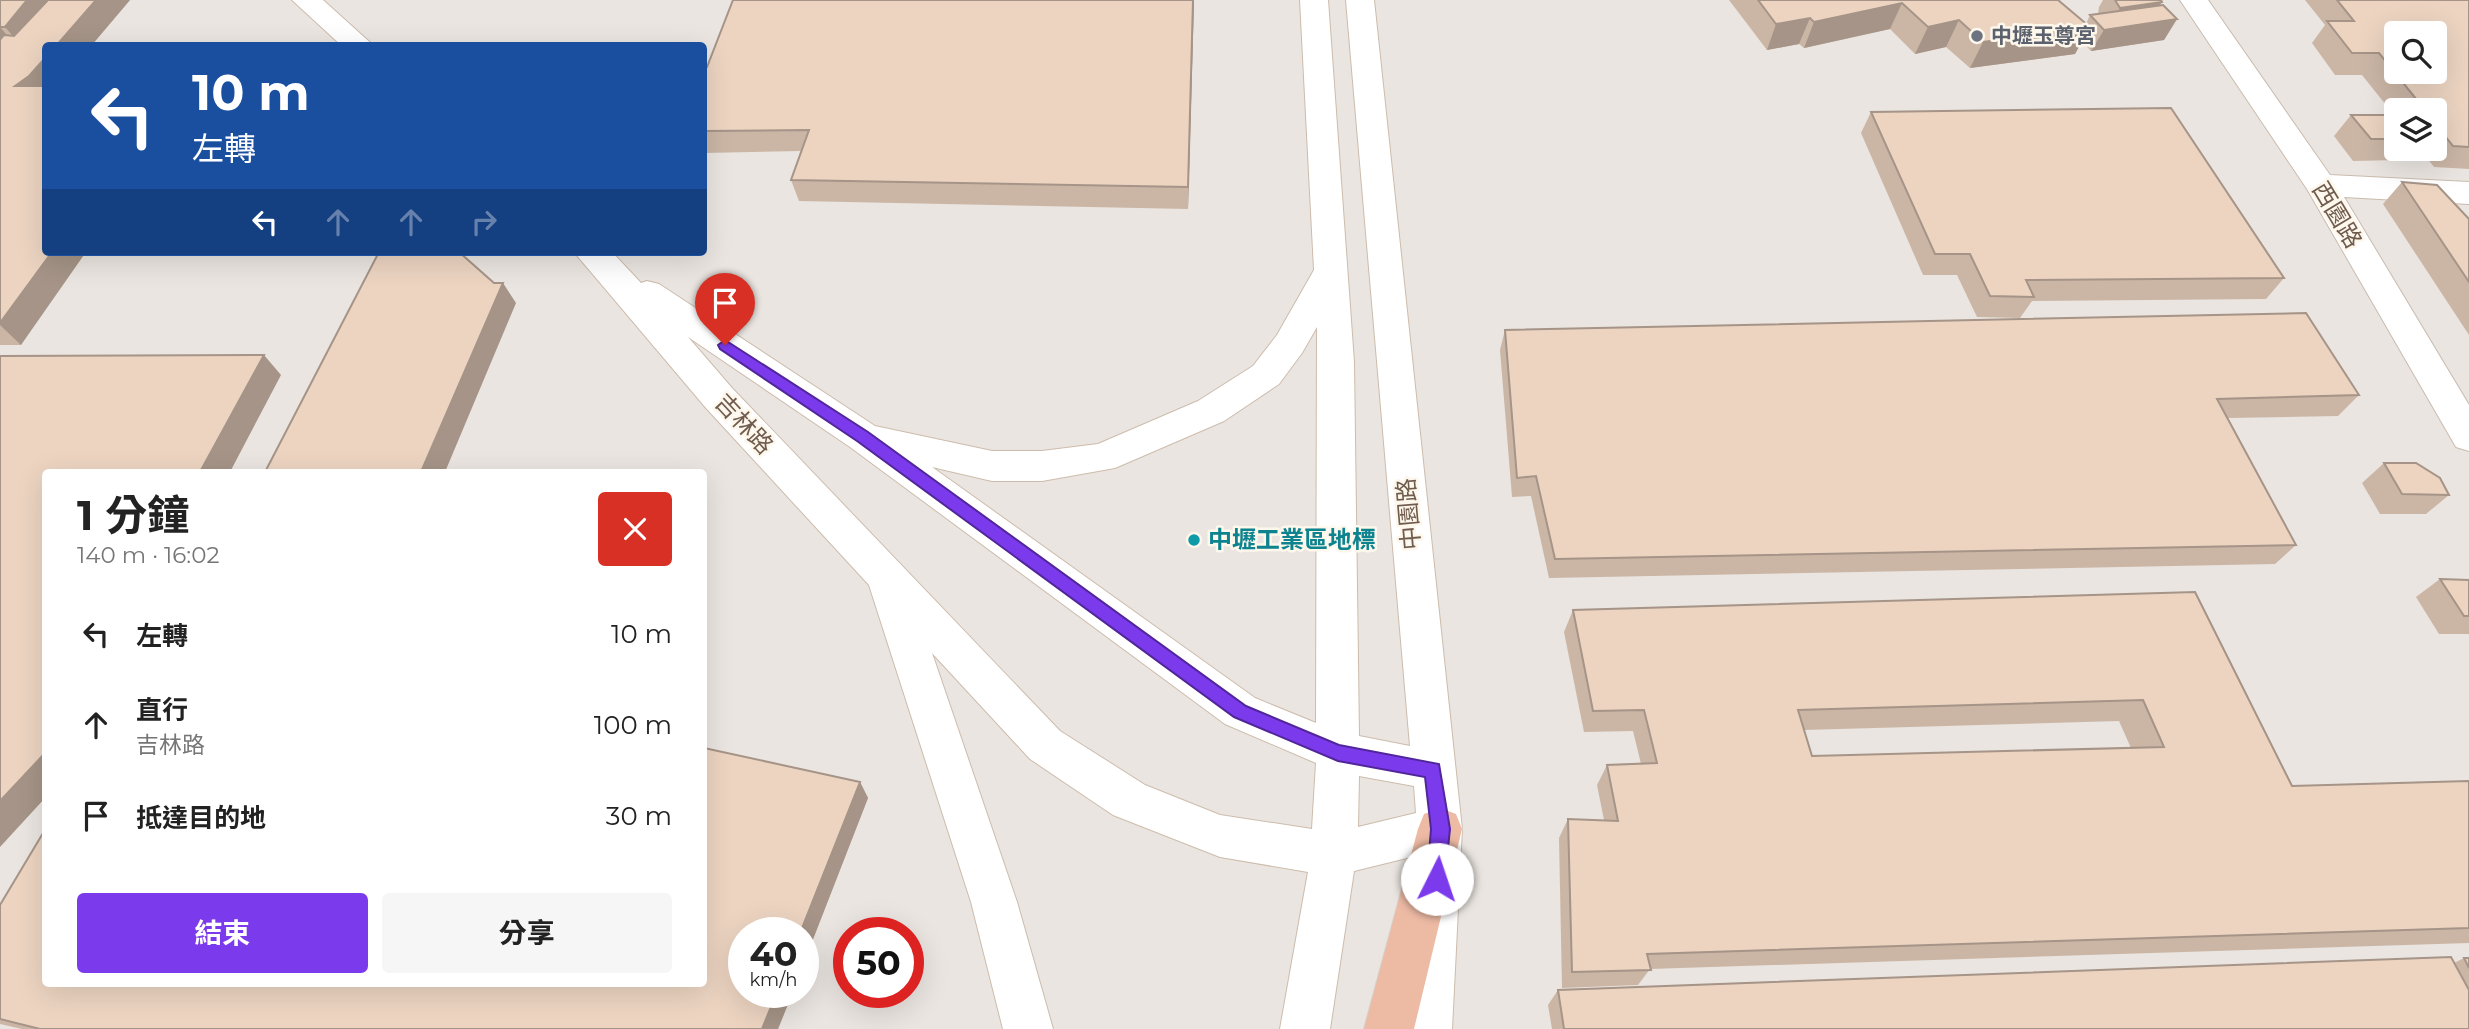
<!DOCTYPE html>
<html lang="zh-TW">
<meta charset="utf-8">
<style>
:root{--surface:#fff;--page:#f6f6f6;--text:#222;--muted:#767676;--accent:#7c3aed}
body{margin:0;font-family:Montserrat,"Noto Sans TC",sans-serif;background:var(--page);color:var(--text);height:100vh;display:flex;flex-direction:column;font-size:26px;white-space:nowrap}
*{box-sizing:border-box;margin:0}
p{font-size:23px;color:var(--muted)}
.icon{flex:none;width:38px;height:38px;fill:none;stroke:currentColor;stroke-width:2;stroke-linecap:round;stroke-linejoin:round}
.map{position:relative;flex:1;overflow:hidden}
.drawer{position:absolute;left:42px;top:469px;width:665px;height:518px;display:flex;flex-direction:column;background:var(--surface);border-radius:7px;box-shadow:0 7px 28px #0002}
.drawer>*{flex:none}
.top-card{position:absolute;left:42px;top:42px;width:665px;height:214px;border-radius:7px;box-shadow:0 7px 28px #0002;background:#1a4fa0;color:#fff;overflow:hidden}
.buttons{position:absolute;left:2384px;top:21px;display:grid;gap:14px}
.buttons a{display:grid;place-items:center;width:63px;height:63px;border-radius:7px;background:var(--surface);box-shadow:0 7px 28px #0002;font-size:35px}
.speed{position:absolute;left:728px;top:917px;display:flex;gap:14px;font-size:35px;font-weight:700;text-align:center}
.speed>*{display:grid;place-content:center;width:91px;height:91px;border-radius:50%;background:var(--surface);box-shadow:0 7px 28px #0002;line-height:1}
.speed small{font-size:18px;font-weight:400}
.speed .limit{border:10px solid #d22;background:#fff;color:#111}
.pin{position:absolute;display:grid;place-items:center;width:60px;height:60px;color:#fff;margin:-72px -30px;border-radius:50% 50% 50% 0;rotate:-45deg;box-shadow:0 0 7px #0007}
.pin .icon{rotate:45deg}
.me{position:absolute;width:77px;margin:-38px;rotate:4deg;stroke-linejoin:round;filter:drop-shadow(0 0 5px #0008)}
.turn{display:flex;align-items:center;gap:24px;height:147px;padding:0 35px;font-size:32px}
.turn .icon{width:91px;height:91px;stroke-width:2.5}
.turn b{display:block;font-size:49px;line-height:60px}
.lanes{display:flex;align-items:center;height:66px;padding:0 35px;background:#0003;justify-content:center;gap:35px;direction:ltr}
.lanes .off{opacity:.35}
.round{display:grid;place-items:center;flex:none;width:74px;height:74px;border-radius:7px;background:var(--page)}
.headline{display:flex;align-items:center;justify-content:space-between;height:119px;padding:0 35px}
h1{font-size:42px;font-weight:700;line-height:52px}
.button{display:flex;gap:14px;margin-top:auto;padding:14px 35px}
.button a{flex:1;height:80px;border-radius:7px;background:var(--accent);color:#fff;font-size:28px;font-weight:700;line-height:80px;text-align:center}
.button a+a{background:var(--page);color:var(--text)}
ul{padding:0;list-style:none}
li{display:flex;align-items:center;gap:21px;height:91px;padding:0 35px}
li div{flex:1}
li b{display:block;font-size:26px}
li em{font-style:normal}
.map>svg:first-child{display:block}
.industrial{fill:#eae5e0;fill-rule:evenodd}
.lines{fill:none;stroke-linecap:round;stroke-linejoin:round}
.street-casing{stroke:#cabbae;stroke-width:2}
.secondary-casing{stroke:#cdbcac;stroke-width:2}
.highway-casing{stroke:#d7d1cd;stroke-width:2}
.street{fill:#fff;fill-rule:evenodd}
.secondary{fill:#fff;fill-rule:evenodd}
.highway{fill:#edbaa4;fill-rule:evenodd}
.wall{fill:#cbb6a6;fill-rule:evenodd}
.shaded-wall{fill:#a59487}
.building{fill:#ecd4c1;stroke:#a59487;stroke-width:2;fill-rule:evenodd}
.route{fill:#7c3aed;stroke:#51269a;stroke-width:2}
.worship-dot{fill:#6b7280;stroke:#fdf7ec;stroke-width:2.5}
.culture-dot{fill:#0f9aa8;stroke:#fdf7ec;stroke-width:2.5}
.labels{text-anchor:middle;stroke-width:5;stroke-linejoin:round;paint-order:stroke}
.far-worship-label{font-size:21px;font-weight:bold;fill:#5b616d;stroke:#fdf7ec;text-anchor:start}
.street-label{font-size:24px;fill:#705c4e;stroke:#fdf7ec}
.culture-label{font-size:24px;font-weight:bold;fill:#0d838f;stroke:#fdf7ec;text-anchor:start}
</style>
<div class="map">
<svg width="2469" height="1029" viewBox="0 0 2469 1029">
<rect width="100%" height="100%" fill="#faf3e6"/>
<path class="industrial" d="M0 0H2469V1029H0ZM2396 33H2434V72H2396ZM46 46H704V252H46ZM2396 110H2434V149H2396ZM46 472H704V984H46ZM744 933H803V992H744ZM849 933H908V992H849Z"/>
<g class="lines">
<defs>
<path id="street" d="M2180 0H2208L2330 175 2469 182V204L2344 197 2469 405V451L2456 447 2307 189Z"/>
<path id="secondary" d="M292 0H323L374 46H342Z
M1300 0H1328L1354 362 1359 736 1410 746 1346 0H1374L1462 829 1452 1029H1402L1415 856 1354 871 1330 1029H1280L1308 872 1220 857 1113 815 1030 759 932 653 1017 902 1053 1029H1003L971 902 869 585 706 408 574 252H612L641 283 647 281 659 284 875 426 992 451H1042L1098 444 1198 401 1253 366 1277 335 1314 270ZM1317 327 1316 723 1255 698 932 467 992 481H1042L1115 468 1224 421 1279 384 1302 353ZM688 337 850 447 1225 724 1316 763 1312 829 1220 815 1145 785 1060 731 732 388ZM1359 776 1414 786 1416 813 1358 827Z"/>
<path id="highway" d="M1440 808 1456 814 1462 829 1414 1029H1364L1418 829 1424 814Z"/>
</defs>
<use href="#street" class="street-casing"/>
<use href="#secondary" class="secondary-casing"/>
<use href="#highway" class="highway-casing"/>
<use href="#street" class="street"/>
<use href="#secondary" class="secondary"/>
<use href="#highway" class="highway"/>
</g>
<path class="wall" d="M0 0H130L91 46H46L21 345H0Z
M1194 0 1188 209 799 201 791 180 801 151 704 153V67Z
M1729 0H2058L2086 24 2090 15 2098 14 2099 7 2103 0H2161L2160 6 2177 19 2164 40 2091 51 2082 41 2075 54 1970 68 1946 47 1915 54 1890 29 1804 48 1799 44 1767 50Z
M2305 0H2469V169L2434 167 2420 149H2434V110H2396V149H2408L2398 160 2353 161 2334 136 2351 115H2394L2362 75H2335L2312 43 2325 25Z
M1871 112 2284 278 2266 299 2032 301 2020 318 1977 317 1957 275H1923L1861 133Z
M2402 182 2469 219V335L2383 204Z
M1505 330 2359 395 2338 416 2228 418 2296 545 2275 564 1549 578 1531 496 1512 497 1500 350Z
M2384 463 2449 495 2426 514H2380L2362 483Z
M2440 579 2469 580V634H2439L2416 597Z
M2195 592 2292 786 2469 781V943L1650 969 1638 985 1562 988 1559 838 1568 819 1604 820 1597 785 1607 765 1641 764 1633 731 1584 732 1564 632 1573 610ZM2119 721 2131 748 1812 756 1804 730Z
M860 782 868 798 778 1029H22L0 1024V905L46 984Z
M2464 958H2469V1029H1552L1548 1005 1558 990 2454 963Z"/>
<path class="shaded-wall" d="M27 0H61L23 48 5 27Z
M96 0H130L91 46H56Z
M1193 0H1194L1188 209V187Z
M2162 2 2149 23 2177 19 2164 40 2091 51 2104 30 2108 29 2120 8Z
M1902 3 1890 29 1804 48 1814 22Z
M1810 18 1799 44 1767 50 1776 24Z
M1959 20 1946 47 1915 54 1928 27Z
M0 27 18 48 0 70Z
M2090 27 2075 54 1970 68 1983 42Z
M46 57V98L15 86Z
M52 252H86L21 345 0 325V323Z
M503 283 516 303 445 472H421Z
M264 355 281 375 230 472H200Z
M46 752V797L0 847V801Z
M860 782 868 798 803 965V933H800Z
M777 992H793L778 1029H762Z"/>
<path class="building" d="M0 0H27L5 27H0Z
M48 0H96L56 46H46V57L29 76 15 86H46V252H52L0 323V40L4 35 14 36Z
M733 0H1193L1188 187 791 180 809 130 704 131V67H707Z
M1758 0H2058L2090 27 1983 42 1959 20 1928 27 1902 3 1814 22 1810 18 1776 24Z
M2115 0H2161L2162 2 2120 8Z
M2337 0H2469V147L2453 146 2434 122V110H2425L2379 53H2352L2327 21H2354ZM2396 33H2434V72H2396Z
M2163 5 2177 19 2104 30 2090 15Z
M2171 108 2284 278 2026 280 2034 297 1990 296 1970 254H1935L1871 112Z
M2351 115H2396V139H2371Z
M2402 182 2437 185 2469 219V282Z
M379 252H459L494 283H503L421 472H265Z
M2306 313 2359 395 2217 399 2296 545 1555 559 1536 476 1517 478 1505 330Z
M264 355 200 472H46V752L0 801V356Z
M2384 463H2416L2440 478 2449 495 2402 494Z
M2440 579 2469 580V616H2464Z
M2195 592 2292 786 2469 781V928L1647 954 1651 970 1572 972 1568 819 1618 821 1607 765 1657 763 1644 710 1593 711 1573 610ZM2143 700 2164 747 1812 756 1798 710Z
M704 748 860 782 800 933H744V992H777L762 1029H40L0 1019V905L46 828V984H704Z
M2451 957 2469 990V1029H1564L1558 990Z
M2464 958H2469V968Z"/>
<path class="route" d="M725 340 868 432 1246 706 1339 745 1439 764 1450 829 1444 885 1437 888 1430 885 1427 879 1431 829 1425 777 1338 761 1234 717 857 441 720 349 718 345Z"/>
<circle class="worship-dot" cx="1977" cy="36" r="7"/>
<circle class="culture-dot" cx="1194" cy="540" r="7"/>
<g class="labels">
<g class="far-worship-label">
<text x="1991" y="43">中壢玉尊宮</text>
</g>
<g class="street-label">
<text transform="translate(2337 215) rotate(59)" y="8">西園路</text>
<text transform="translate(744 424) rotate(47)" y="8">吉林路</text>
<text transform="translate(1409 514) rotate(-95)" y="8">中園路</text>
</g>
<g class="culture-label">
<text x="1208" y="548">中壢工業區地標</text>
</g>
</g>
</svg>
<div class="buttons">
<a><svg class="icon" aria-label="search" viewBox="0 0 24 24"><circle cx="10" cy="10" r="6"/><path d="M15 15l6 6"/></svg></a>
<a><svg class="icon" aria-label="layers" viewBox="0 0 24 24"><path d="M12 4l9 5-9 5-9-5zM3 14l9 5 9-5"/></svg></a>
</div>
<div class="speed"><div>40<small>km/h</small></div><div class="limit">50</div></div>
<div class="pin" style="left:725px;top:345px;background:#d93025"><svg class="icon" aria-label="arrive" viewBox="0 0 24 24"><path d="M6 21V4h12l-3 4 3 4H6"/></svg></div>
<svg class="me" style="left:1437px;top:879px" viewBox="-20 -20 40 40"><circle r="19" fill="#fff"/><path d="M0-13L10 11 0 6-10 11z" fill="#7c3aed"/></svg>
<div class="top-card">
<div class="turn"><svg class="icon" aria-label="left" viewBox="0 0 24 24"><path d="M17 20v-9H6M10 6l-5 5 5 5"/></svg><div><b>10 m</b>左轉</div></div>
<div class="lanes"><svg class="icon" aria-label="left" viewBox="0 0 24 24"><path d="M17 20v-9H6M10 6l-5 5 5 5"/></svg><svg class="icon off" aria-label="ahead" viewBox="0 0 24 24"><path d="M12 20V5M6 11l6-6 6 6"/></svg><svg class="icon off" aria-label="ahead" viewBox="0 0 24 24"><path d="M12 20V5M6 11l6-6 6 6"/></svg><svg class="icon off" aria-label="right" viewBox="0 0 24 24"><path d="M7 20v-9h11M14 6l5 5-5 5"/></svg></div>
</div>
<section class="drawer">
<div class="headline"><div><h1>1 分鐘</h1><p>140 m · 16:02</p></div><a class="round" style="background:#d93025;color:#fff"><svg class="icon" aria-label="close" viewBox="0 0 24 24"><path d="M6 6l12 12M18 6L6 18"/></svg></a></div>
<ul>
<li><svg class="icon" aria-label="left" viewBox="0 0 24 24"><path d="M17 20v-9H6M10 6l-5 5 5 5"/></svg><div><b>左轉</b></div><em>10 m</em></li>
<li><svg class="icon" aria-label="ahead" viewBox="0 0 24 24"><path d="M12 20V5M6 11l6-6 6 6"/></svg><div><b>直行</b><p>吉林路</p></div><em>100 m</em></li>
<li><svg class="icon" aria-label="arrive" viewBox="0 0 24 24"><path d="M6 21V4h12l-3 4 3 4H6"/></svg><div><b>抵達目的地</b></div><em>30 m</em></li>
</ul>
<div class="button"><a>結束</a><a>分享</a></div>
</section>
</div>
